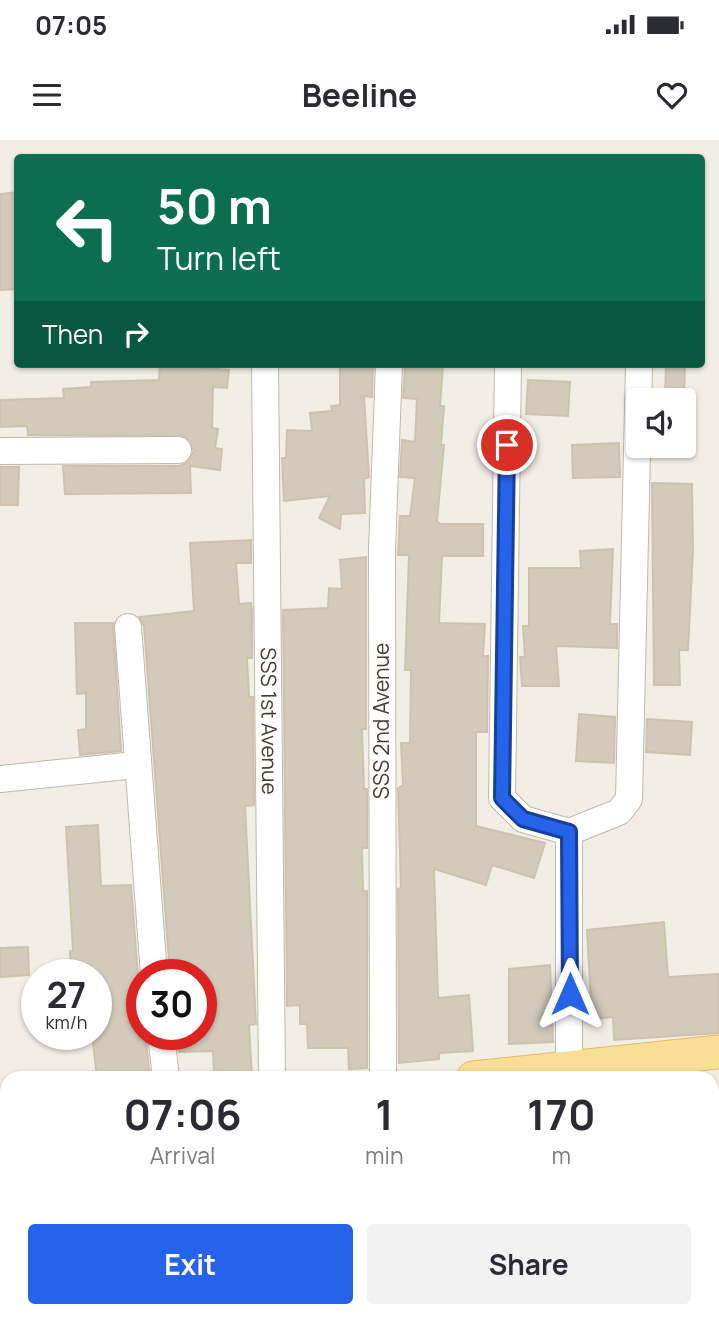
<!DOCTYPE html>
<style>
:root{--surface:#fff;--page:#f2f2f3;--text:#2b2b33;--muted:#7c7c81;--accent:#2563eb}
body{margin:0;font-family:Manrope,sans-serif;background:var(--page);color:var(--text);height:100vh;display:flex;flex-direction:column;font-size:26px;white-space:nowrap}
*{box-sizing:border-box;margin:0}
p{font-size:23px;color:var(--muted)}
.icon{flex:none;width:38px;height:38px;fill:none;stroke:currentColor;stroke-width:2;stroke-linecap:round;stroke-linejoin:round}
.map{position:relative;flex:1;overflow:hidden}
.sheet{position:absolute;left:0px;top:931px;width:719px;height:247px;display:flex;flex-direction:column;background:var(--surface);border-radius:21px 21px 0 0;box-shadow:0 2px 5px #0004}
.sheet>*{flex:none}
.hud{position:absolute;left:14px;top:14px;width:691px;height:214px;border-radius:7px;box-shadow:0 2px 5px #0004;background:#0b6e4f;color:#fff;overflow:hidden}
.fabs{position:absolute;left:626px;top:248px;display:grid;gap:14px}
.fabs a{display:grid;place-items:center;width:70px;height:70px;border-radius:7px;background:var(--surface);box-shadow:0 2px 5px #0004;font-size:35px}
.speed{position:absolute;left:21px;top:819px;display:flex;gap:14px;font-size:35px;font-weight:700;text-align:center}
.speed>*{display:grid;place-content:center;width:91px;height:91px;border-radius:50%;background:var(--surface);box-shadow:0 2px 5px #0004;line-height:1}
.speed small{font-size:18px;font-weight:400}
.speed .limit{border:10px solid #d22;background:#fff;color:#111}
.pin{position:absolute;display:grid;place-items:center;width:60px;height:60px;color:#fff;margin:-30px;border:4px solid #fff;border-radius:50%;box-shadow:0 2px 7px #0007}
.me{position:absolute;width:77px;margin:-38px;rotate:0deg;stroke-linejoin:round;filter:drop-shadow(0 0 5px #0008)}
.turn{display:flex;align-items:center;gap:24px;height:147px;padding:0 28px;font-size:32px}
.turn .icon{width:91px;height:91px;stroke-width:2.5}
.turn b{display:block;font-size:49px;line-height:60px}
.then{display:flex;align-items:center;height:66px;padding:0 28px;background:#0003;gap:14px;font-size:26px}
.eta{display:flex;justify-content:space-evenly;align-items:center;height:119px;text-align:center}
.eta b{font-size:42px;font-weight:700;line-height:49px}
.cta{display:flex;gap:14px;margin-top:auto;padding:14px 28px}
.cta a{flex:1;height:80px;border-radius:7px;background:var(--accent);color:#fff;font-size:28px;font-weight:700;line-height:80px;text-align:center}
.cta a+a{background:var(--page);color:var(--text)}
.status{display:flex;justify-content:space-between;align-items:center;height:49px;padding:0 35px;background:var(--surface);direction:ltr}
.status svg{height:19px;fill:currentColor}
header{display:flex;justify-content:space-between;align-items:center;height:91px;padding:0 28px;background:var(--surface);font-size:32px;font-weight:700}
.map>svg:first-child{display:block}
.building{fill:#d3cabb;stroke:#cec2af;stroke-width:2}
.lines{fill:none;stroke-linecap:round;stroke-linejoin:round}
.minor-casing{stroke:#c0b9ab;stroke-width:28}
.major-casing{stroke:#dfbb66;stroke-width:35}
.minor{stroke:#fff;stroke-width:26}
.major{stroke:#fade96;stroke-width:33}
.route-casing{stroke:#184099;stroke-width:18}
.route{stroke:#2563eb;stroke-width:12}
.labels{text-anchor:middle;stroke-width:7;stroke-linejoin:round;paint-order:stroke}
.street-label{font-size:21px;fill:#443e35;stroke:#fff}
</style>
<div class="status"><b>07:05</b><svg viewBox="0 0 49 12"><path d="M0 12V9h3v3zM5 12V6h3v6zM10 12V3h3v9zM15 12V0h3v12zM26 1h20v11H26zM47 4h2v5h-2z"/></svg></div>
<header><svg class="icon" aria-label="menu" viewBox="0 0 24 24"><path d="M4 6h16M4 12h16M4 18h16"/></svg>Beeline<svg class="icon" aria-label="heart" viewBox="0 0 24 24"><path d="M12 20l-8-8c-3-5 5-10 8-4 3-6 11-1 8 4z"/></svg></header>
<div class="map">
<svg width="719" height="1177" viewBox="0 0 719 1177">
<rect width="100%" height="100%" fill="#f2eee5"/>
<path class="building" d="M18 52V149L0 150V54Z
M160 224H192V227L229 230 227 248 213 247 212 288 218 289 215 308 222 309 220 330 190 326 191 353 65 354 63 326H179L186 323 194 311 185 296 28 295 27 286 0 287V260L64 258 63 249 91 247V242L159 240Z
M340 224H373L372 257 364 256 369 337 364 339 365 373 341 374 340 389 319 378 330 356 284 361 282 318H286L287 290 312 291 310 273 332 271 331 266 340 265Z
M405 224 443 226 440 266H444L441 305H444L437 381 440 384H483V416H442L439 483 485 484 483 516H488L487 592H476V686L545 703 534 738 492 725 486 745 434 729 438 858 469 855 473 911 439 913V919L399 923 398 749 401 748 398 648 403 645 401 603H410L411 530H405L409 415H398L400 376H410L415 338 400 337 402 300 415 302 417 259 403 258Z
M666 224H685L684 259 665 258Z
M528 240 570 242 568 276 526 274Z
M619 303 620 337 573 338 572 305Z
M0 327H19L18 365H0Z
M652 343 692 344 693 411 688 510H679L680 545H654Z
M251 400V423H236L239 464 251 463 252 471V518H247L249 557H253L254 665 245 666 256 884 249 885 252 937 214 938 213 911 179 912 177 894H201V835H170L144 486 139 477 194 471 190 403Z
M613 409 610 484H617V508L556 506 559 546H522L520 517H525L523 486H529V428H581L580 411Z
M366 417V589H362L364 649H367V708H362L363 751H367V928L349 929 348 908H308L307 884H300V865L287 866 283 470 328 468 329 448 342 449 340 420Z
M75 483H113L121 611 80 615 78 590 86 589V553L77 554Z
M579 574 615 577 614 623 576 621Z
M647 579 692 582 690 615 646 612Z
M98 685 101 746 131 745 138 836 142 845V894H145L150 938H97L92 894H99L96 835H71L70 811H73L66 687Z
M664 782 668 837 719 834V893L614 900 613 877 592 879 587 790Z
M28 807 29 835 0 837V808Z
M550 825 553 902 509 904V829Z"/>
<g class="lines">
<defs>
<g id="minor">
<path id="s1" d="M265 224 272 938"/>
<path d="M508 224 502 658 523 679 569 692 619 672 629 659 639 224"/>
<path d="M0 311 178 310"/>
<path d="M128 487 154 835"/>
<path d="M0 639 136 625"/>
<path d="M569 692V928"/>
<path d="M161 894 166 938"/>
<path d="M383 938 382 409 389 224"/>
<path d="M712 1081 719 1080"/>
<path d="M0 1160 7 1159"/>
<path d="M497 1171 498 1177"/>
</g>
<path id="major" d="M473 938 719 912
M0 983H7"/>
</defs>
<use href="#minor" class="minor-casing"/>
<use href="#major" class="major-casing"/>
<use href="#minor" class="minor"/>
<use href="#major" class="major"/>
</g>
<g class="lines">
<defs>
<path id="route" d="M507 305 502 658 523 679 569 692 570 854"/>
</defs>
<use href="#route" class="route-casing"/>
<use href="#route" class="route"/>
</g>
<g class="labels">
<g class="street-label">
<text dy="7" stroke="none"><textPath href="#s1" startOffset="357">SSS 1st Avenue</textPath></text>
<text transform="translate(382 581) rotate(-90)" y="7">SSS 2nd Avenue</text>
</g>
</g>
</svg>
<div class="fabs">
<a><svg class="icon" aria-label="sound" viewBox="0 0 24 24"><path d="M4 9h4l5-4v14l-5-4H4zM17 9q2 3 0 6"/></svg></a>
</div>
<div class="speed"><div>27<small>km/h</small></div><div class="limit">30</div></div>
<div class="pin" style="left:507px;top:305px;background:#d93025"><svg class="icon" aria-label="arrive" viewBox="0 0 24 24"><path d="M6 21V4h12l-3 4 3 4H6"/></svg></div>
<svg class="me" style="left:570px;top:854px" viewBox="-20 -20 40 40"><path d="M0-17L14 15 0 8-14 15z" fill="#2563eb" stroke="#fff" stroke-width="4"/></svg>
<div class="hud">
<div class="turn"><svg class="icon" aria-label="left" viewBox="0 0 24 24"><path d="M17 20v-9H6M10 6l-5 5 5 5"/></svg><div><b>50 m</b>Turn left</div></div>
<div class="then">Then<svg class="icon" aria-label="right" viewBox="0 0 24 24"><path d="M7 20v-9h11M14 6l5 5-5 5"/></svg></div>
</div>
<section class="sheet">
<div class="eta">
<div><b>07:06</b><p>Arrival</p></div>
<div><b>1</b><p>min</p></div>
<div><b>170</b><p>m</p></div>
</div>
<div class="cta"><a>Exit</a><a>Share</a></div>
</section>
</div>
